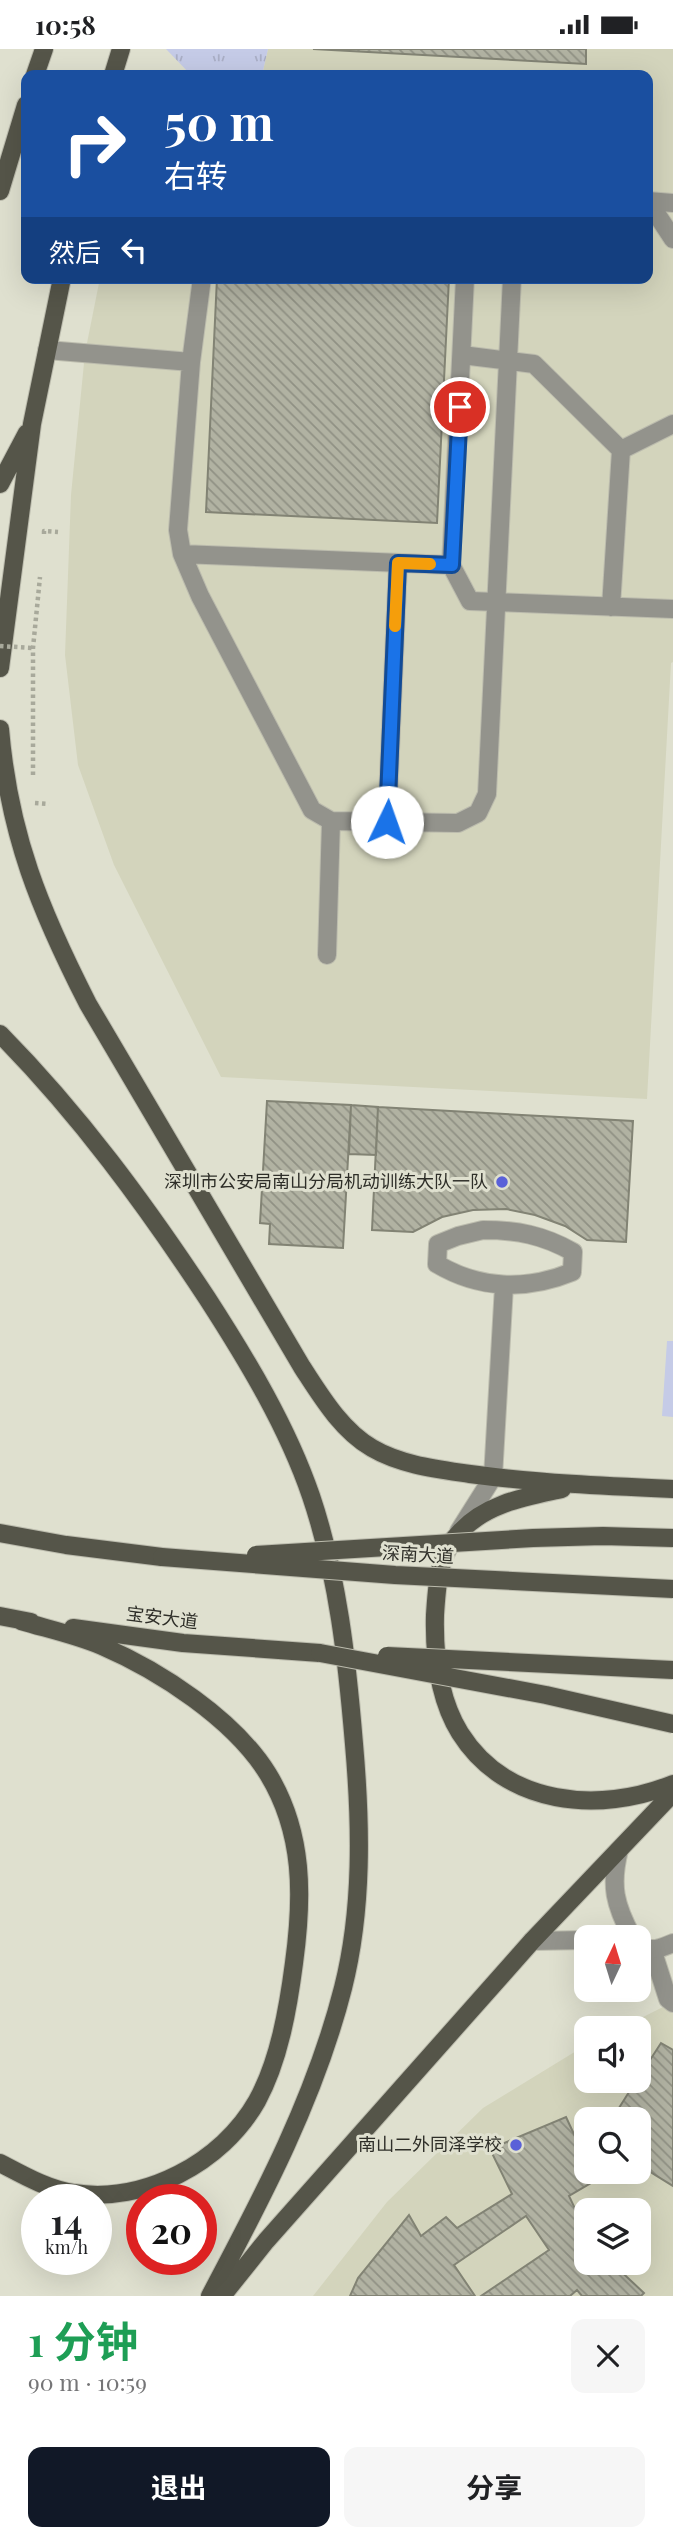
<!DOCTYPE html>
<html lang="zh">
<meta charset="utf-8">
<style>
:root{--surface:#fff;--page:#f6f6f6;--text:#202124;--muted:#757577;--accent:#111827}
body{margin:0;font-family:"Playfair Display","Noto Sans SC",serif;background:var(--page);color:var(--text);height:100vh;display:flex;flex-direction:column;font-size:26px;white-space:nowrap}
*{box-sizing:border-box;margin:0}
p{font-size:23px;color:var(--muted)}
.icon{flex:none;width:38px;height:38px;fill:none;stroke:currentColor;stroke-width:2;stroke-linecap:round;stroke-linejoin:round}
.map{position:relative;height:2247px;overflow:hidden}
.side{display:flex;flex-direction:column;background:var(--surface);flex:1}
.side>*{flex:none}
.top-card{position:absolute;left:21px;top:21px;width:632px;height:214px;border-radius:14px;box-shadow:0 7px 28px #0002;background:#1a4fa0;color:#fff;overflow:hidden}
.needle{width:46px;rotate:4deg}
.fabs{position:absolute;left:574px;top:1876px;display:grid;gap:14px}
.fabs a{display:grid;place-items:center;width:77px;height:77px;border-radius:14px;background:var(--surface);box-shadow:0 7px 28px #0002;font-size:35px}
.speed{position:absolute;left:21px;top:2135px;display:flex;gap:14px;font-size:35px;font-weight:700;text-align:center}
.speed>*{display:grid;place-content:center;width:91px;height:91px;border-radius:50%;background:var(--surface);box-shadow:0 7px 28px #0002;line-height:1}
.speed small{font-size:18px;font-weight:400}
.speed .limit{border:10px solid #d22;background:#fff;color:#111}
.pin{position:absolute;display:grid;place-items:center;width:60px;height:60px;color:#fff;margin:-30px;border:4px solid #fff;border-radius:50%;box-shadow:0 2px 7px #0007}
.me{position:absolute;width:77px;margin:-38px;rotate:3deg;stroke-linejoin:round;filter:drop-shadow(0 0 5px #0008)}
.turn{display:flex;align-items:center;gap:24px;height:147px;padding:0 28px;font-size:32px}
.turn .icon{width:91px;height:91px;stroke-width:2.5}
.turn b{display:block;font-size:49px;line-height:60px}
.then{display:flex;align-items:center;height:66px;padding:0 28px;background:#0003;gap:14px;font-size:26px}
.round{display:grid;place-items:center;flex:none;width:74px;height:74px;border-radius:14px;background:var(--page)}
.head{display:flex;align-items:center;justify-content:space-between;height:119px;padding:0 28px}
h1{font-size:42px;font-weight:700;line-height:52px;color:#1e9e55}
.primary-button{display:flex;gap:14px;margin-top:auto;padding:14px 28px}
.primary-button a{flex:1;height:80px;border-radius:14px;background:var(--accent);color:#fff;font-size:28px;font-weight:700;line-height:80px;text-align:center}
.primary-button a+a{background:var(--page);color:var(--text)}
.status{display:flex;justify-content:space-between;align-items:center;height:49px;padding:0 35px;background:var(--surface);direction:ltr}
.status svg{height:19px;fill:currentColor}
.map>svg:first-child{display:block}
.built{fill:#d3d4bc;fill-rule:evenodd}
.park{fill:url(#park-tufts)}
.garden{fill:#c5cbe7}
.building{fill:url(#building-back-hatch);stroke:#828374;stroke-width:2}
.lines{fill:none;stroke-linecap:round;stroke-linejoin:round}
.lane-casing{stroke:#bcbcae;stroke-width:20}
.street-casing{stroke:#bcbcae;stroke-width:20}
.primary-casing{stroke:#bcbcae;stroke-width:20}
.path{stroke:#a8a99b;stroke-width:4.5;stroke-dasharray:3.5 3.5;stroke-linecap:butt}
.lane{stroke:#93938c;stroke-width:18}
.street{stroke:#93938c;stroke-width:18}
.primary{stroke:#555549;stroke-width:18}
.primary-bridge-casing{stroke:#bcbcae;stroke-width:20;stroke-linecap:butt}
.path-bridge{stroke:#a8a99b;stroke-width:4.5;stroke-dasharray:3.5 3.5;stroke-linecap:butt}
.primary-bridge{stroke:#555549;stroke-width:18}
.route-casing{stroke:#114b97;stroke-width:18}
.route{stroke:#1a73e8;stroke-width:12}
.slow{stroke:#f59e0b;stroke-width:12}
.poi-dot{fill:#5a61d8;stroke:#dfe0cf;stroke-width:2.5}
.labels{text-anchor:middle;stroke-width:6;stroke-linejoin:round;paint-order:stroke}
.poi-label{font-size:18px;fill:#2e2e28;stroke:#dfe0cf;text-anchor:end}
.street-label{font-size:18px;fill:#2e2e28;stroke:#dfe0cf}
</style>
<div class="status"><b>10:58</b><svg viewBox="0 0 49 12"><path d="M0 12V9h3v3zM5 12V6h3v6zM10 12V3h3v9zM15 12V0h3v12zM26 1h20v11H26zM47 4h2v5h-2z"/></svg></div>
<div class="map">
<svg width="673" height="2247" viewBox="0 0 673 2247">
<defs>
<pattern id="park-tufts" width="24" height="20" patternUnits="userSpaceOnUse" patternTransform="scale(1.75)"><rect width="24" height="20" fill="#c5cbe7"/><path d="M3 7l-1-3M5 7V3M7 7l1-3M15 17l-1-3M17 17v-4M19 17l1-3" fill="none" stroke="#aaafc6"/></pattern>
<pattern id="building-back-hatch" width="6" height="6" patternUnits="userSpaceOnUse" patternTransform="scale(1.75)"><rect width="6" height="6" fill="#b1b2a2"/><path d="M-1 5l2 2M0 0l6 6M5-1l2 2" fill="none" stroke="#909184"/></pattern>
</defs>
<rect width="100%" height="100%" fill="#dfe0cf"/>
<path class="built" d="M268 0H673V613L671 614 647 1050 221 1028 114 816 78 716 65 606 71 446 85 304 100 229H648V26H262Z
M673 1953V2247H313L387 2153 483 2059 586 1996V2032H639V1979H621ZM586 2070H639V2123H586ZM586 2161H639V2214H586Z"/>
<path class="park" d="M166 0H268L262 26H191Z"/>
<path class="garden" d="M667 1292H673V1368L662 1367Z"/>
<path class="building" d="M313 0H586V15Z
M217 229H449L437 474 206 463Z
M267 1052 351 1056 343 1199 269 1195 270 1175 260 1174Z
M351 1056 378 1058 376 1106 349 1105Z
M378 1058 633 1072 626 1193 587 1191 565 1177 535 1166 506 1160 473 1161 442 1168 413 1183 372 1181Z
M661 1994 673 2001V2137L639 2116V2070H612L636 2032H639V2028Z
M566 2068 586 2111V2123H592L596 2131 569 2147 586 2183V2214H612L644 2244 641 2247H582L577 2241 570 2247H481L549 2201 526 2167 454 2216 475 2247H350L358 2229 409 2166 421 2187 446 2168 457 2179 512 2145 490 2100Z"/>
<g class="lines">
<defs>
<path id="lane" d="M648 152 673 190
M202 229 191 313 178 481 182 505 200 547 312 761 331 772 458 774 478 764 487 745 512 229
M465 229 451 516 470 552 673 560
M47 301 191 313
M462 306 534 315 621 401
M182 505 451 516
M611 558 621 401 673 375
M387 773 398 514
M327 906 331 772
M483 1181C517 1181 543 1186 573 1203L572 1223C526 1242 479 1240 437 1215L438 1195 458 1187Z
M459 1482 493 1428 504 1237
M652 1900 668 1950 673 1954"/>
<path id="street" d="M648 152 673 154
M619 1801C610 1837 615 1856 632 1888
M532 1892 586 1891
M639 1898C651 1903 662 1899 673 1894"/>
<path id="primary" d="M35 26 44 0
M113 26 121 0
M0 142 26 56
M0 435 27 384
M0 619 32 375 62 229
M0 680C9 786 40 861 88 955L302 1318C321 1347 341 1381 372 1399 401 1416 437 1420 470 1425 537 1434 605 1437 673 1440
M0 985C79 1065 145 1155 207 1249 247 1311 287 1377 311 1447 338 1527 347 1611 354 1695 361 1775 363 1860 343 1939 315 2049 263 2147 210 2247
M562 1440C526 1448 487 1454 461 1482 438 1504 437 1536 435 1566 434 1605 439 1650 460 1684 506 1757 599 1765 673 1735
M0 1484 66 1496 162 1508
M0 1567 31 1573
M73 1579 183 1594 320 1604
M0 2114C23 2126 47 2140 73 2144 144 2155 222 2114 257 2052 279 2012 288 1960 294 1914 303 1848 304 1784 268 1725 234 1670 160 1622 102 1597 76 1586 48 1580 21 1572
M222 2247 266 2192 532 1892 673 1744"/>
</defs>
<use href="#lane" class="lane-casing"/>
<use href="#street" class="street-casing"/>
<use href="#primary" class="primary-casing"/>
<path class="path" d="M44 485V482L58 483
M33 726V599L40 528
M35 754 49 755"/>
<use href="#lane" class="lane"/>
<use href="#street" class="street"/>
<use href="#primary" class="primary"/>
<defs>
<path id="primary-bridge" d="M256 1506 533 1489 603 1487 673 1489
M162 1508 395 1526 673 1540
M320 1604 546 1646 673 1675
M387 1607 673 1621"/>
</defs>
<use href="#primary-bridge" class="primary-bridge-casing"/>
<path class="path-bridge" d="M0 597 33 599"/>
<use href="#primary-bridge" class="primary-bridge"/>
</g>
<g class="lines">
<defs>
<path id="route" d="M387 773 398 514 452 516 460 358"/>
</defs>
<use href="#route" class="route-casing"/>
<use href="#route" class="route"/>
<path class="slow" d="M395 577 398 514 430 515"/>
</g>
<g class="poi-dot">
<circle cx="502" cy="1133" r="7"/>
<circle cx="516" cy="2096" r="7"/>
</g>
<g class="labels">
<g class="poi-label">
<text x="488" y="1139">深圳市公安局南山分局机动训练大队一队</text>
<text x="502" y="2102">南山二外同泽学校</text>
</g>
<g class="street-label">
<text transform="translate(418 1506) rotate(3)" y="6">深南大道</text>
<text transform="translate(162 1569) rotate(7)" y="6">宝安大道</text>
</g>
</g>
</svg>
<div class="fabs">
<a><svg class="needle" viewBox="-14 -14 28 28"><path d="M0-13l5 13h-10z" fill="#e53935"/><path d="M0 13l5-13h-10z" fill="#757577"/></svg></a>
<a><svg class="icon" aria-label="sound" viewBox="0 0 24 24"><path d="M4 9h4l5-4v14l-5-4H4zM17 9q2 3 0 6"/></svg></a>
<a><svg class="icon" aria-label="search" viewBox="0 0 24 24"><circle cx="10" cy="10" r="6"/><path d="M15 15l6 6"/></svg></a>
<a><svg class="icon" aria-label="layers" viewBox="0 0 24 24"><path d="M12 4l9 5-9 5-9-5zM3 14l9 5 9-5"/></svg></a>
</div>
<div class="speed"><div>14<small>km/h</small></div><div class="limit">20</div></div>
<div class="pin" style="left:460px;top:358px;background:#d93025"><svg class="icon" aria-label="arrive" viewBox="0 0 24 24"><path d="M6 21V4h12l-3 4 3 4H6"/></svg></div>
<svg class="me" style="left:387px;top:773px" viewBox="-20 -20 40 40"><circle r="19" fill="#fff"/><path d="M0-13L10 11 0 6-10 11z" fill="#1a73e8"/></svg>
<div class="top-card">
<div class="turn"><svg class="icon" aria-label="right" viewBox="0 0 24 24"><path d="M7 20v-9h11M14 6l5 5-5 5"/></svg><div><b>50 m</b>右转</div></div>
<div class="then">然后<svg class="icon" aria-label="left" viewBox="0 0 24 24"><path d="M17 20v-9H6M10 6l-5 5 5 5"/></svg></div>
</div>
</div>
<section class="side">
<div class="head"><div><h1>1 分钟</h1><p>90 m · 10:59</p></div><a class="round"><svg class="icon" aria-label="close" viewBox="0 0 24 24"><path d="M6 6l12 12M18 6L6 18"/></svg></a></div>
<div class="primary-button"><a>退出</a><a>分享</a></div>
</section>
